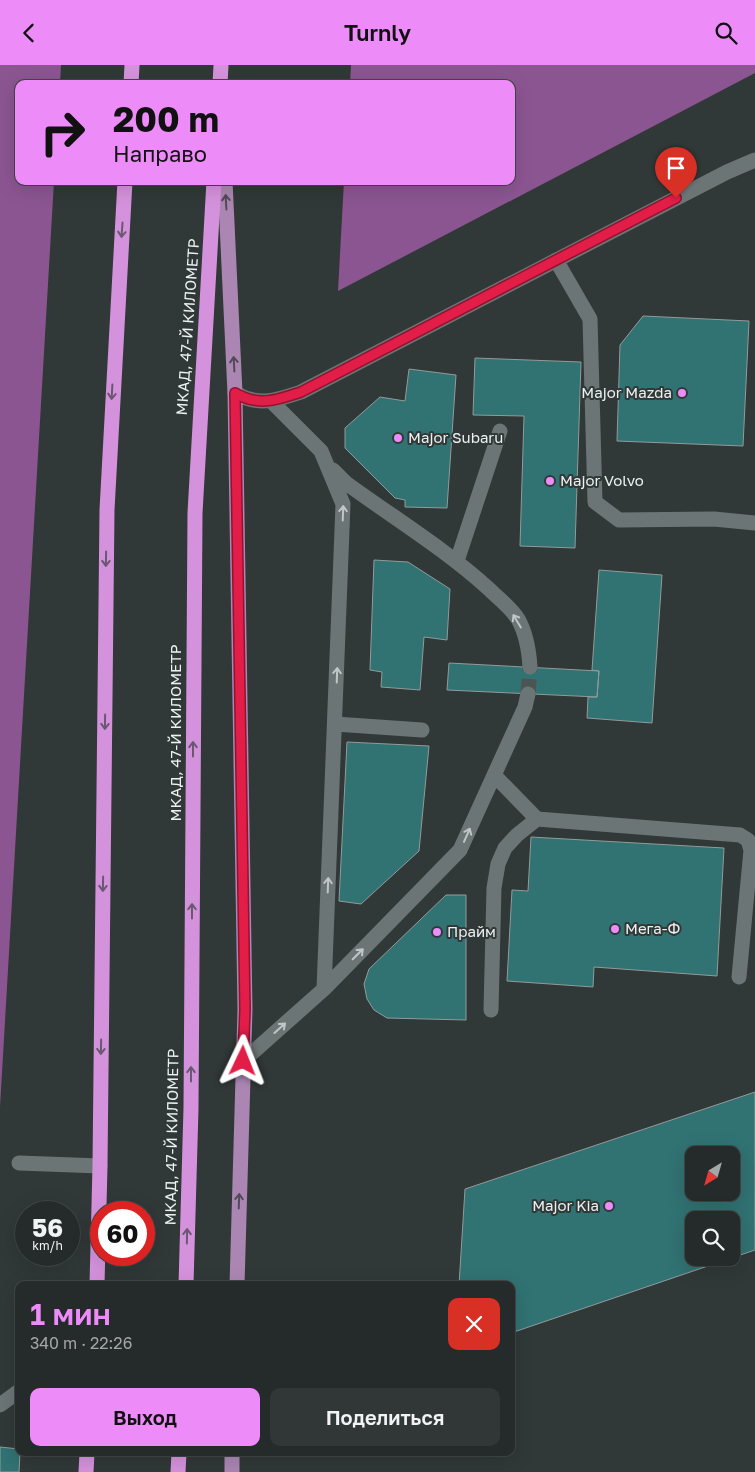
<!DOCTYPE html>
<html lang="ru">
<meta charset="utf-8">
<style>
:root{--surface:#252a2a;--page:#313636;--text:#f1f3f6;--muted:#a3a7a8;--line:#424647;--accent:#ed8cf9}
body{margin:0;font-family:"Golos Text",sans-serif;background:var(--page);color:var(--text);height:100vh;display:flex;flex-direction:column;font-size:19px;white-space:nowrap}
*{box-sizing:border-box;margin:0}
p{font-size:16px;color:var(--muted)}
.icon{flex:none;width:28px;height:28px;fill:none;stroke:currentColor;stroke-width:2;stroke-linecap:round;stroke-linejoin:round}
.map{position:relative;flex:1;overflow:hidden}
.side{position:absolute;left:15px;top:1216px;width:500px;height:175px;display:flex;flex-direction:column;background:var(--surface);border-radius:10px;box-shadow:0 5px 20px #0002,0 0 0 1px var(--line)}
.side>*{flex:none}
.hud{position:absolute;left:15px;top:15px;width:500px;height:105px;border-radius:10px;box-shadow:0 5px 20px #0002,0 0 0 1px var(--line);background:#ed8cf9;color:#111;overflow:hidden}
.needle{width:32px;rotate:217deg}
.fabs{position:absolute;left:685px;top:1081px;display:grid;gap:10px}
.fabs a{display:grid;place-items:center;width:55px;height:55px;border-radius:10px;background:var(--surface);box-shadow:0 5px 20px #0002,0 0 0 1px var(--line);font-size:25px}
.speed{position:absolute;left:15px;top:1136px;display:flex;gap:10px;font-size:25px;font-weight:700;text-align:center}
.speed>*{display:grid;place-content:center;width:65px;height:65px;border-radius:50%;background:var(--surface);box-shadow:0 5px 20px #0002,0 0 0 1px var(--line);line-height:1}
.speed small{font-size:12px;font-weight:400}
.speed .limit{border:8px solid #d22;background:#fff;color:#111}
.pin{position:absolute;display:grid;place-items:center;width:42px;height:42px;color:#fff;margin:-51px -21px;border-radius:50% 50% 50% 0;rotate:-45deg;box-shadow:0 0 5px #0007}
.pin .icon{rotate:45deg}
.me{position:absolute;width:55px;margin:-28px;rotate:2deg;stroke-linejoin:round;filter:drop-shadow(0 0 4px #0008)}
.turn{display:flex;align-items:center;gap:18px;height:105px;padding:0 15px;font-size:22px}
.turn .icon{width:65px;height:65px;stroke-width:2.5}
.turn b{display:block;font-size:35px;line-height:42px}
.round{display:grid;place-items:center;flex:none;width:52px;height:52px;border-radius:10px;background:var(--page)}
.summary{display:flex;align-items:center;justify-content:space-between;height:85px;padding:0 15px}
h1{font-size:30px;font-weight:600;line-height:38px;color:var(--accent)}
.button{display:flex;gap:10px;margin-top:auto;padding:10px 15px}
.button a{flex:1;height:58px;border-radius:10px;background:var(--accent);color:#111;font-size:20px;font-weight:600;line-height:58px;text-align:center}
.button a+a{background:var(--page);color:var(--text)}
header{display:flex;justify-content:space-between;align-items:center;height:65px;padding:0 15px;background:var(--accent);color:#111;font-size:22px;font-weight:600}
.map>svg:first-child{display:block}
.forest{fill:#8b5591}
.building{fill:#317272;stroke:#929b9b;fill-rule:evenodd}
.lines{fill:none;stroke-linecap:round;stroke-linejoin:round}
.minor-tunnel{stroke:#4d5454;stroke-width:15;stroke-dasharray:15 8;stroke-linecap:butt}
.minor{stroke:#6c7575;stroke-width:15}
.major{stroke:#ab86b3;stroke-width:15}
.highway{stroke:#d592dc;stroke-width:15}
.oneway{stroke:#504c57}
.oneway2{stroke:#6a5871}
.oneway3{stroke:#bfc6c5}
.route-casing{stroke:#92132f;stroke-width:12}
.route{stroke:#e11d48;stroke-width:9}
.poi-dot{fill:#ed8cf9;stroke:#313838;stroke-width:2}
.labels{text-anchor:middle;stroke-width:4;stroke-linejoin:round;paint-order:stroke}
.street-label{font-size:15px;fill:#ecf1f0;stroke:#313838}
.poi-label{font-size:15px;fill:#ecf1f0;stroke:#313838;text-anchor:start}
</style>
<header><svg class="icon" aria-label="back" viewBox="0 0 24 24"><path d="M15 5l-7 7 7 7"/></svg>Turnly<svg class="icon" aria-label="search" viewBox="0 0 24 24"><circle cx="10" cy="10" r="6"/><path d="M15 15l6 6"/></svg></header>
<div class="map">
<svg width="755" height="1407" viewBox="0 0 755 1407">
<rect width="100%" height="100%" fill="#313838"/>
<path class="forest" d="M0 0H61L60 19H19V116H54L0 1042Z
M351 0H755V8L338 226 344 116H511V19H350Z"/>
<path class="building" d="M643 251 749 256 743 381 617 376 620 280Z
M475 293 581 297 575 483 520 481 524 351 473 350Z
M409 304 456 310 447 443 405 442V435L395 433 345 383V363L380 332 405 336Z
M374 495 408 497 450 524 447 575 424 572 420 625 381 622 382 607 370 605Z
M599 505 662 510 652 658 587 653 588 632H597L599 606 592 605Z
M449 598 599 606 597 632 447 625Z
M347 677 429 681 419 786 361 839 339 836Z
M531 772 724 783 717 911 594 902 593 922 507 916 512 825 528 826Z
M446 830H466V955L387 953 374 945 367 934 364 919 369 904Z
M755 1027V1185L511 1268V1220H459L465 1124ZM694 1090H731V1128H694ZM694 1155H731V1192H694Z
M0 1382 19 1384 20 1388 19 1407H0Z"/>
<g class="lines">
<path class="minor-tunnel" d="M528 629 530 602"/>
<path class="minor" d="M556 195 590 254 595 437 619 455 714 454 755 458
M235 328C259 342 277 335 301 327L727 107 755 95
M333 405 346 418C394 453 445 484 489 524 499 534 511 543 518 554 526 568 529 586 530 602
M457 496 500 366
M335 659 422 665
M494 710 537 754 740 770 748 775 751 785 739 912
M324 924 460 785 525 642 528 629
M491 945 494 823 498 799 505 783 517 770 537 754
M243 996 324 924 343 439 321 386 272 337
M19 1098 100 1101
M0 1340 19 1326"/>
<path class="major" d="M225 116 235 328 245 944 237 1220
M232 1407V1388"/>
<path class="highway" d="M131 19 132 0
M220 19 221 0
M97 1220 100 1101 107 445 125 116
M186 1220 191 1043 195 448 214 116
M86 1407 87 1388
M178 1407 179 1388"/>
</g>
<defs><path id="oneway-shaft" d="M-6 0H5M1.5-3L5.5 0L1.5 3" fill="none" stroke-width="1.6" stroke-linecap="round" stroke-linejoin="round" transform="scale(1.25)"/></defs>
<g class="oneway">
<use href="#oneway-shaft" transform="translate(226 137) rotate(-93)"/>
<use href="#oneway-shaft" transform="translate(234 299) rotate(-93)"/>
<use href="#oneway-shaft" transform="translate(239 1136) rotate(-88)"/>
</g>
<g class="oneway2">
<use href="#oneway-shaft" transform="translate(122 165) rotate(94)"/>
<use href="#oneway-shaft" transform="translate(112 327) rotate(93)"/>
<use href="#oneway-shaft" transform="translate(106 494) rotate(91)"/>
<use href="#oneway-shaft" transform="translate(105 657) rotate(91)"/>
<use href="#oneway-shaft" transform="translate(193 684) rotate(-90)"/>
<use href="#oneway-shaft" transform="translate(103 819) rotate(91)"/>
<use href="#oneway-shaft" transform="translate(192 846) rotate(-90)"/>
<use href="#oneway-shaft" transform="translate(101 982) rotate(91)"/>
<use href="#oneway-shaft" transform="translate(191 1009) rotate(-90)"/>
<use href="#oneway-shaft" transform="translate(187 1171) rotate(-89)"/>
</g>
<g class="oneway3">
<use href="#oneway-shaft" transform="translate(343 448) rotate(-88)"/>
<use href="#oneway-shaft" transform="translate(517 556) rotate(-121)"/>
<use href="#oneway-shaft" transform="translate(337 610) rotate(-88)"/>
<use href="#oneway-shaft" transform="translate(467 770) rotate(-66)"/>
<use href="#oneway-shaft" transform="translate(328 820) rotate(-88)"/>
<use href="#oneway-shaft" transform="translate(358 889) rotate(-45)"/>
<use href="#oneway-shaft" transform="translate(280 963) rotate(-42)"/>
</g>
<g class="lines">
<defs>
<path id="route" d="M243 996 245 944 235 328C259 342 277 335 301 327L676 133"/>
</defs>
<use href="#route" class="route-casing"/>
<use href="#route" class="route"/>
</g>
<g class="poi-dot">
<circle cx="682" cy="328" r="5"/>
<circle cx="398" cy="373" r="5"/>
<circle cx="550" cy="416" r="5"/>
<circle cx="615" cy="864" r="5"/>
<circle cx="437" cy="867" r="5"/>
<circle cx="609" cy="1141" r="5"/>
</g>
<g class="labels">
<g class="street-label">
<text transform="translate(188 262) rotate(-86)" y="5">МКАД, 47-Й КИЛОМЕТР</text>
<text transform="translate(176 668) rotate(-90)" y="5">МКАД, 47-Й КИЛОМЕТР</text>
<text transform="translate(172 1072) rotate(-89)" y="5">МКАД, 47-Й КИЛОМЕТР</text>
</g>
<g class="poi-label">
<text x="672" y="333" text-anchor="end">Major Mazda</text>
<text x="408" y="378">Major Subaru</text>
<text x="560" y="421">Major Volvo</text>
<text x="625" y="869">Мега-Ф</text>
<text x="447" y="872">Прайм</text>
<text x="599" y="1146" text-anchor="end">Major Kia</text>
</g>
</g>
</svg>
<div class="fabs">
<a><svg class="needle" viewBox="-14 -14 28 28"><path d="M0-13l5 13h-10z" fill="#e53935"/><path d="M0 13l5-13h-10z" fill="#a3a7a8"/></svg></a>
<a><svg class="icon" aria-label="search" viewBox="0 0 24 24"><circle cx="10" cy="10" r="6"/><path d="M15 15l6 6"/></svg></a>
</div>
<div class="speed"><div>56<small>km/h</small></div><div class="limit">60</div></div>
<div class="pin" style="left:676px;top:133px;background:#d93025"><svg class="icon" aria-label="arrive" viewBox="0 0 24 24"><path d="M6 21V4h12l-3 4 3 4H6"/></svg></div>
<svg class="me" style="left:243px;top:996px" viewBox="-20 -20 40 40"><path d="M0-17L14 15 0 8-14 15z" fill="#e11d48" stroke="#fff" stroke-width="4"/></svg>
<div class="hud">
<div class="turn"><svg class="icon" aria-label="right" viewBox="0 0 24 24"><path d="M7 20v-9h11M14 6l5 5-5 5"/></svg><div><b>200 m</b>Направо</div></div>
</div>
<section class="side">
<div class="summary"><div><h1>1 мин</h1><p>340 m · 22:26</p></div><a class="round" style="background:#d93025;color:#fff"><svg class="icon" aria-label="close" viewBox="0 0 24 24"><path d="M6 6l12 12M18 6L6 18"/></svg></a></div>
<div class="button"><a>Выход</a><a>Поделиться</a></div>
</section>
</div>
